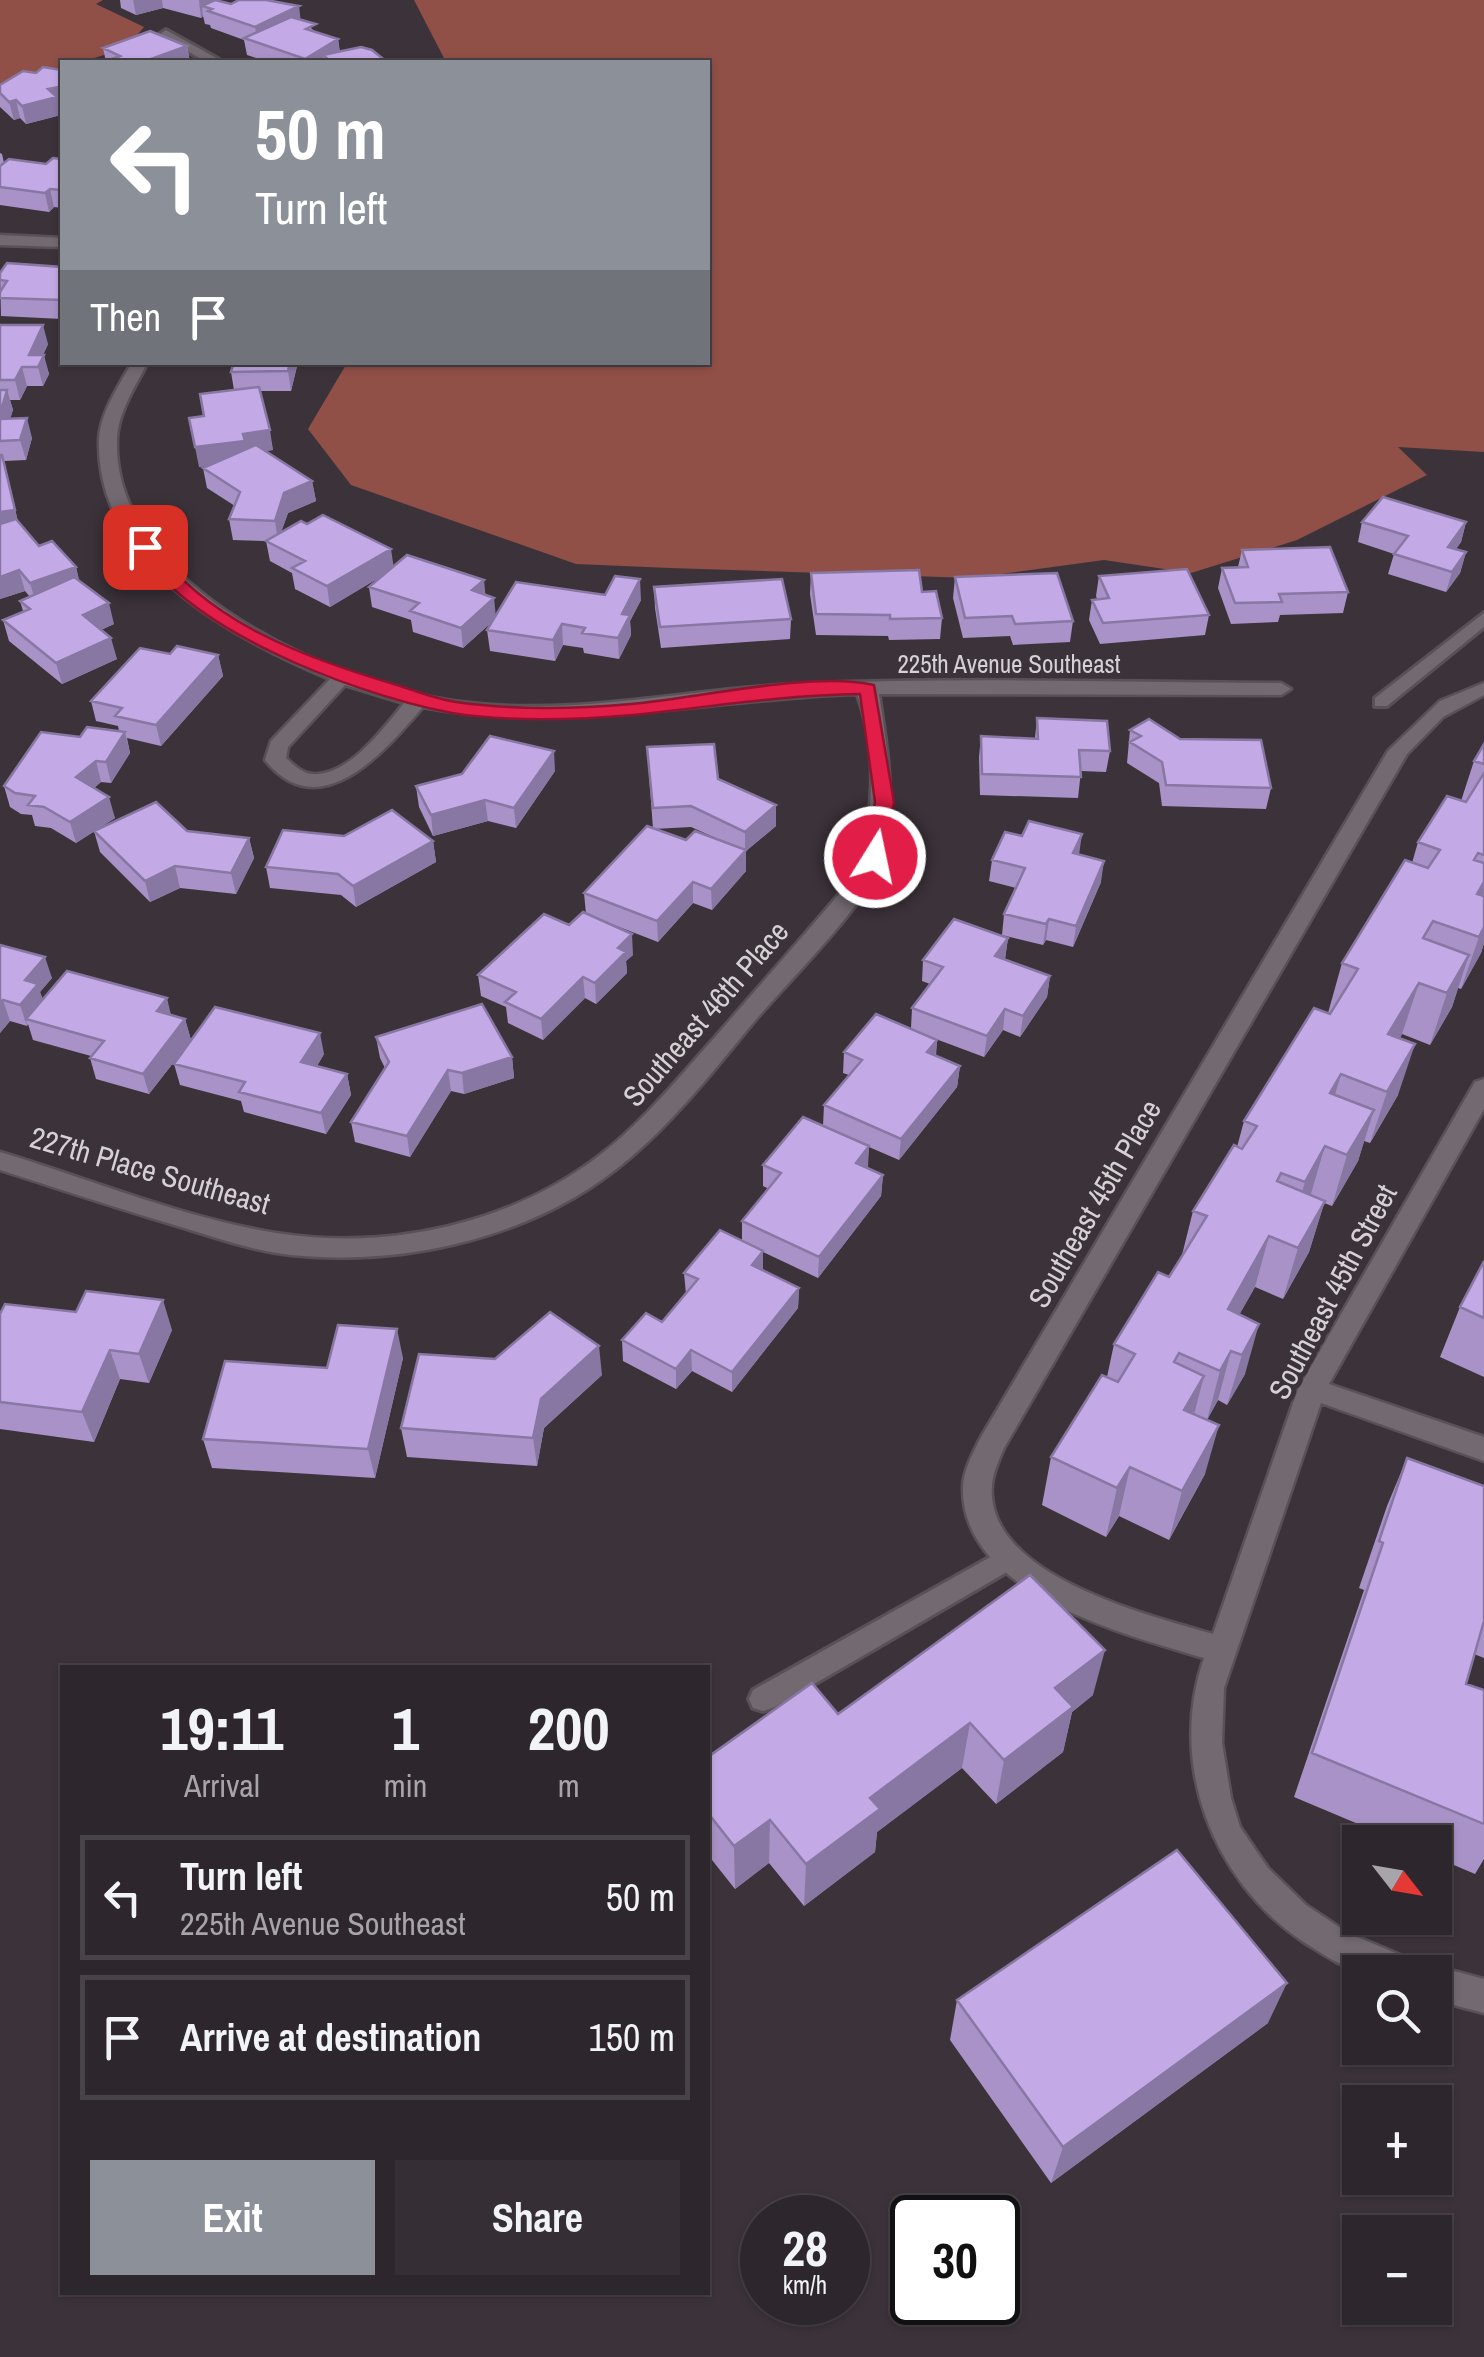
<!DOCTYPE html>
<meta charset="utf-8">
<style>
:root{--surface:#2d262c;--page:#352e34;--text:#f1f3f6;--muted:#a7a5a9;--line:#484348;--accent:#8c9099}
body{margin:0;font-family:"Archivo Narrow",sans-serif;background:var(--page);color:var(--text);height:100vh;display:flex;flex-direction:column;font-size:38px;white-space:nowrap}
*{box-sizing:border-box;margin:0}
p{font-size:32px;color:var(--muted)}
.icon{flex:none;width:55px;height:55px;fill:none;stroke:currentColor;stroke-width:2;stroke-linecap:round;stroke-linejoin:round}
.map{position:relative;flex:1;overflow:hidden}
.details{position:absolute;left:60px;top:1665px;width:650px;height:630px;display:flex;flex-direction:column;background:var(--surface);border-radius:0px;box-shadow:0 2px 8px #0004,0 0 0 2px var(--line)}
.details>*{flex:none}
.top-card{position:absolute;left:60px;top:60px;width:650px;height:305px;border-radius:0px;box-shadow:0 2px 8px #0004,0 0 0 2px var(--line);background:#8c9099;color:#fff;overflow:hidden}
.needle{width:65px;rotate:121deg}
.controls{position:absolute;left:1342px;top:1825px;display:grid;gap:20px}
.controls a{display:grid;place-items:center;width:110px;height:110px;border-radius:0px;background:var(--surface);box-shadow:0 2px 8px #0004,0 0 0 2px var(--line);font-size:50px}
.speed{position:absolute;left:740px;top:2195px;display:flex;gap:20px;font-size:50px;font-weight:700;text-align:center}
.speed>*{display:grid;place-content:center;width:130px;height:130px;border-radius:50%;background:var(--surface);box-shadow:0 2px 8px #0004,0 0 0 2px var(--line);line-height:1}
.speed small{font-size:25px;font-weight:400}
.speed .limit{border:5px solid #111;border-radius:15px;background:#fff;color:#111}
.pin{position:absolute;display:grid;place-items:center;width:85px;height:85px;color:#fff;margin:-42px;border-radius:20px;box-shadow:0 5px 15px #0006}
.me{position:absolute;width:110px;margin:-55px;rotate:10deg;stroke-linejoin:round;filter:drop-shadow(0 0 8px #0008)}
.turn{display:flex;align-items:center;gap:35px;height:210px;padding:0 30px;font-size:45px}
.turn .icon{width:130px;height:130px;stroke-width:2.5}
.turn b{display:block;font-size:70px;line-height:85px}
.then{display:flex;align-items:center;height:95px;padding:0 30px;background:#0003;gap:20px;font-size:38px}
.eta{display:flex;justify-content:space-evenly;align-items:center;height:170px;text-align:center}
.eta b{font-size:60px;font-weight:700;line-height:70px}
.action{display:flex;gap:20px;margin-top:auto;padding:20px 30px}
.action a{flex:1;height:115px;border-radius:0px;background:var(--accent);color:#fff;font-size:40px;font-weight:700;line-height:115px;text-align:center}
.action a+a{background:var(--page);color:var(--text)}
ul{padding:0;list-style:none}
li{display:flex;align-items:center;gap:30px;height:125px;margin:0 20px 15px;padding:0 10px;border:5px solid var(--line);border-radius:0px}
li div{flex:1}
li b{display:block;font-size:38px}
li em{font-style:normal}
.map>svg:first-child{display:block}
.forest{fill:#904f47}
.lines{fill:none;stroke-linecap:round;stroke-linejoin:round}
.service-casing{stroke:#585257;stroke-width:6}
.minor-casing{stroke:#585257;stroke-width:5}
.service{fill:#736a71;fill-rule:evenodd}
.minor{fill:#736a71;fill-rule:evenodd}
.wall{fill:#a892c7;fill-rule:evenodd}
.shaded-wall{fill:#8877a2}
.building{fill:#c3aae7;stroke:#8877a2;stroke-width:2.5}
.route{fill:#e11d48;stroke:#92132f;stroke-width:2.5}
.labels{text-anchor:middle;stroke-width:10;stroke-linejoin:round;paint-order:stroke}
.far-street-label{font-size:25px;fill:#d6d1d5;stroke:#3c333a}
.street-label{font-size:30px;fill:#d6d1d5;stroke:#3c333a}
</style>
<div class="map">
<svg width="1484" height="2357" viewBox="0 0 1484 2357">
<rect width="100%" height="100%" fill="#3c333a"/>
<path class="forest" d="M0 0H103L96 4 144 27C126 51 93 62 62 62V69L0 85Z
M285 0H1484V452L1398 447 1427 475 1297 540 1191 573 1104 560 971 578 670 568 576 564 351 485 308 429 347 363 708 362V62H446L414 0Z"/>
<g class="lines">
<defs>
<path id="service" d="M166 30 218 59 220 62H206L162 36 160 34Z
M1484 613V627L1387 706H1375V698Z
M1010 1546 1019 1549 1023 1557 1019 1565 773 1708 763 1711 753 1708 749 1699 753 1690Z"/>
<path id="minor" d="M0 235 62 238V247L0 245Z
M132 362H148C136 385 118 412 117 439 111 588 338 686 460 702 575 717 684 689 798 684 959 677 1120 682 1281 683L1291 689 1281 695 879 694C889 761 900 820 871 884 839 931 796 974 758 1017 718 1065 679 1116 631 1157 540 1236 409 1267 291 1255 253 1251 217 1238 181 1227 120 1209 60 1189 0 1170V1152C90 1179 183 1218 276 1233 387 1251 511 1224 600 1155 644 1121 679 1077 716 1036 761 984 806 933 850 881 876 825 878 751 857 694 712 698 568 735 423 707 385 751 320 828 265 760L271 741 330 679C230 637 96 565 99 440 100 413 119 386 132 362ZM345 685 404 703C384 728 348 777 312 774 301 773 294 765 286 758L288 747Z
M1484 683V695L1443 717 1407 754 1004 1448C999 1460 993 1472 992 1485 984 1575 1147 1615 1213 1634L1298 1389 1475 1082 1484 1079V1109L1329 1384 1484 1437V1461L1321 1403 1224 1688 1222 1743 1231 1798 1240 1827 1268 1868 1306 1905 1348 1933 1412 1960 1417 1972C1401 1973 1379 1976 1363 1972 1342 1968 1320 1952 1302 1941 1211 1879 1168 1762 1204 1658 1125 1634 961 1594 963 1487 963 1471 974 1451 981 1437L1388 751 1440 701Z
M1435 1966 1484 1979V2013L1435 2000V1972H1423Z"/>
</defs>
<use href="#service" class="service-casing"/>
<use href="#minor" class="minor-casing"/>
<use href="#service" class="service"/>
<use href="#minor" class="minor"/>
</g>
<path class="wall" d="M120 0H217L301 20 317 33 338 39 340 52 387 62H268L247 55 244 40 211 28 210 25 205 24 203 16 201 18 163 8 136 15 121 8Z
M187 46 190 62H106L103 48Z
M62 70V105H59L61 115 26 124 20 118 14 120 0 107V85L36 73Z
M0 153 2 154 4 163 46 164 62 159V208L54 207 49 212 0 205Z
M62 267V319L1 316 0 273Z
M0 325 48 344 43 355 49 374 43 386H27L20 400H10L13 410 10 418 32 438 26 460 4 461 18 522 39 546 76 567 79 581 114 624 101 630 117 659 62 684 9 641 3 620 23 611 20 601 30 597 25 591 0 599Z
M224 362H298L291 391H260L273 450 265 451 312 481 316 501 288 513 281 532 485 595 496 616 641 600 630 621 631 635 619 659 584 653 583 648 563 645 555 661 490 651 487 630 493 621 463 648 413 632 411 620 372 607 369 587 383 575 330 607 295 589 292 573 270 561 266 541 233 540 229 519 235 506 207 488 203 468 207 466 199 467 204 416 234 390 231 372 233 364Z
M1362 522H1466L1461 542 1456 549 1466 552 1460 573 1446 592 1388 574 1394 554 1358 542Z
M1242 550 1348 592 1343 613 1280 615 1278 622 1231 624 1218 588 1222 568 1238 567Z
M811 573 922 592 942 618 940 639 889 640 888 636 816 635 810 594Z
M1099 576 1209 615 1205 635 1100 644 1089 620 1092 600 1097 599 1096 596Z
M955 577 1073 621 1070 642 1013 645 1010 636 963 638 953 598Z
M654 587 791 619 790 639 661 648 655 608Z
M170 654 218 655 223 676 161 746 127 738 130 753 111 783 101 782 94 788 115 818 76 843 51 828 35 826 32 815 21 814 10 807 4 786 80 737 119 731 118 726 96 721 91 701Z
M1037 718 1110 751 1106 772 1081 771 1078 798 980 795 979 757 981 736 1035 738Z
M1130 730 1180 739 1271 788 1266 809 1162 806 1159 783 1127 763Z
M1484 744V943L1481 953 1461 989 1458 988 1452 1007 1430 1045 1402 1034 1400 1038 1398 1095 1370 1143 1364 1141 1358 1161 1332 1206 1324 1203 1309 1252 1283 1299 1255 1287 1239 1315 1245 1374 1227 1405 1218 1400 1207 1420 1205 1474 1169 1540 1119 1516 1106 1537 1042 1505 1051 1457 1107 1377 1114 1344 1169 1277 1182 1255 1193 1211 1237 1147 1244 1121 1328 1013 1342 963 1412 863 1418 842 1461 801 1474 761Z
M647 747 718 779 776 826 746 851V871L712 910 693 903 658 942 596 918 633 955 626 961 627 973 596 1004 585 998 543 1040 508 1023 506 1007 481 996 478 975 569 925 586 914 584 893 653 829ZM691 827 716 838 686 840 654 829Z
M555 771 516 828 488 821 433 836 419 807 416 786Z
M94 831H187L249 838 254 858 236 894 180 888 150 902 100 852Z
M344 836 433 841 436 862 356 907 341 895 270 888 266 867Z
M1079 855 1101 882 1073 947 1046 940 1043 945 1002 935 1004 914 1016 888 989 881 992 860Z
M1008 938 1005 959 1050 976 1047 997 1020 1037 1003 1030 984 1057 925 1035 937 1040 936 1056 960 1066 957 1087 899 1160 869 1147 867 1168 883 1175 881 1196 818 1278 763 1252V1270L799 1288 798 1308 732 1392 692 1371 676 1389 623 1361 622 1340 662 1322 686 1294 684 1273 742 1241V1221L769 1189 763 1186V1165L823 1126 824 1105 849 1075 843 1073 844 1052 911 1028 912 1008 930 984 922 981 923 960Z
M0 945 52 978 40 992 43 1000 171 1015 185 1019 191 1040 324 1054 317 1066 347 1074 351 1095 326 1134 244 1112 241 1101 180 1085 174 1064 191 1040 149 1094 96 1079 90 1058 91 1056 33 1040 28 1024 27 1026 10 1021 0 1033Z
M376 1037 512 1057 514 1078 464 1094 451 1091 410 1157 355 1142 351 1122 385 1068 380 1058Z
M1484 1261V1377L1440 1357 1460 1307Z
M0 1314 172 1330 149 1383 120 1379 94 1442 0 1429Z
M403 1358 375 1478 212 1468 203 1439 327 1368Z
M602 1375 544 1428 537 1466 407 1457 401 1428Z
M1407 1458 1484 1486V1658L1474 1654 1466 1684 1484 1690V1859L1475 1874 1435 1857V1842H1401L1294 1797 1364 1590 1359 1588 1387 1506Z
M1093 1695 1072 1712 1063 1752 996 1804 962 1768 877 1832 875 1852 804 1906 769 1863 735 1889 708 1855V1757L838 1714Z
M957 2000 1268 2023 1051 2183 950 2040Z"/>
<path class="shaded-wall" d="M133 0H162L163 8 136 15Z
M199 0H217L202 6 203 16 201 18Z
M299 6 301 23 258 43 255 27Z
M338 39 340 56 323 55 324 62H305V59Z
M187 46 190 62H143Z
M62 84V105H59L61 115 26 124 22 106 48 89Z
M16 100 20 118 14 120 9 102Z
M50 189 54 207 49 212 45 193Z
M43 325 48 344 38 367 29 355Z
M44 355 49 374 43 386 38 367Z
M290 362H298L291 391 288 371Z
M22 367 27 386 20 400 15 380Z
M7 390 13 410 4 439 0 424V414Z
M27 418 32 438 26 460 20 440Z
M270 430 273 450 247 454 248 460 199 467 195 447 243 434Z
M2 455 20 530 0 533V512Z
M312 481 316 501 288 513 278 541 275 521 284 493Z
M1466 522 1461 542 1442 567 1448 547Z
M391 549 394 569 330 607 327 586Z
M1466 552 1460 573 1446 592 1452 572Z
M76 567 81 588 36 603 30 583Z
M19 570 25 591 0 599V577Z
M640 579 641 600 630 621 631 635 619 659 618 638 622 614Z
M484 580 486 600 472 590Z
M494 598 496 618 463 648 461 628Z
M109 603 114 624 89 635 83 615Z
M562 624 563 645 555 661 553 640Z
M111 638 117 659 62 684 56 663Z
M218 655 223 676 161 746 156 725Z
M125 732 130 753 111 783 106 762Z
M554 751 555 771 516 828 514 808Z
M96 761 101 782 82 798 76 777Z
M109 797 115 818 76 843 70 822Z
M485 800 488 821 433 836 431 815Z
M776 805V826L746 851V871L712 910 711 889 745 851V832Z
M1082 834 1079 855 1073 853Z
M249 838 254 858 236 894 231 873Z
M433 841 436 862 356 907 353 886Z
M1104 861 1101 882 1073 947 1076 926Z
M175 866 180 888 150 902 145 881Z
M693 882V903L658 942 657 921Z
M1484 882V893L1476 918 1477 894Z
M1049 919 1046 940 1043 945 1046 924Z
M1484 927V943L1481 953 1461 989 1479 937Z
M632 934 633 955 626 961 627 973 596 1004 595 983 618 948Z
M1008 938 1005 959 995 956Z
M1469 955 1452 1007 1430 1045 1447 993Z
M45 957 52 978 40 992 45 1005 26 1019 27 1026 20 1005 25 980Z
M1050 976 1047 997 1020 1037 1023 1016Z
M583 977 585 998 543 1040 541 1019Z
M1419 983 1402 1034 1372 1085 1388 1034Z
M167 998 172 1019 157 1011Z
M3 1000 10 1021 0 1033V1003Z
M1005 1009 1003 1030 984 1057 987 1036Z
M185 1019 191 1040 149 1094 143 1074Z
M320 1033 324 1054 306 1083 301 1062Z
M937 1040 935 1061 927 1052Z
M1415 1044 1398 1095 1370 1143 1387 1092Z
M512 1057 514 1078 464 1094 462 1073Z
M960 1066 957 1087 899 1160 901 1139Z
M448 1070 451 1091 410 1157 407 1136Z
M347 1074 351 1095 326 1134 321 1113Z
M1341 1074 1326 1126 1330 1093Z
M1374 1110 1358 1161 1332 1206 1347 1155Z
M869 1146 868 1167 855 1184 856 1163Z
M1325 1146 1310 1197 1290 1233 1305 1182Z
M883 1175 881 1196 818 1278 819 1257Z
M1325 1201 1309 1252 1283 1299 1298 1248Z
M1269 1236 1255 1287 1214 1359 1228 1309Z
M763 1251V1272L752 1265Z
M799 1288 798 1308 732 1392V1372Z
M163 1300 172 1330 149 1383 139 1354Z
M1259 1324 1245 1374 1227 1405 1242 1355Z
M397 1329 403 1358 375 1478 368 1449Z
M599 1346 602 1375 544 1428 537 1466 533 1438 541 1399Z
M110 1350 120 1379 94 1442 82 1412Z
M691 1350 692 1371 676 1389V1369Z
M1231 1351 1218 1400 1207 1420 1220 1371Z
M1204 1376 1191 1426 1184 1410Z
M1219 1425 1205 1474 1169 1540 1182 1491Z
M1130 1467 1119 1516 1106 1537 1117 1488Z
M1105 1650 1093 1695 1072 1712 1063 1752 996 1804 1004 1760 1055 1688Z
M970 1723 962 1768 877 1832 875 1852 804 1906 806 1864 870 1798Z
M770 1820 769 1863 735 1889 734 1846Z
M1287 1983 1268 2023 1051 2183 1063 2147Z"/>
<path class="building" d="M215 0 231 4 239 0H266L299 6 255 27 208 11 212 9 202 6Z
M291 17 316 24 306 29 338 39 305 59 244 38Z
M150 31 187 46 143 62H116L109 60 120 56 103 48Z
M361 47 372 50 387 62H331L323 55Z
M43 67 62 70V84L59 87 48 89 57 97 22 106 16 100 9 102 0 93V85L23 71 36 73Z
M53 158 62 159V189L61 190 50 189 45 193 0 187V166L9 159 46 164Z
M7 263 62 267V300L0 298V292L7 281 0 280V273Z
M0 325H43L29 355H44L38 367H22L15 380H0Z
M234 362H290L288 371 231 372Z
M259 387 270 430 243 434 245 441 195 447 189 418 204 416 200 394Z
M0 390H7L0 414Z
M27 418 20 440 0 441V419Z
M256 445 312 481 284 493 275 521 229 519 240 492 203 468Z
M0 455H2L15 510 0 512Z
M1383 497 1466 522 1448 547 1466 552 1452 572 1394 554 1408 536 1362 522Z
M323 515 391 549 327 586 292 568 305 561 266 541 301 521 307 524Z
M16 519 39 546 52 541 76 567 30 583 19 570 0 577V524Z
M1330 547 1348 592 1279 594 1282 602 1235 603 1222 568 1248 567 1242 550Z
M407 555 484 580 472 590 494 598 461 628 410 611 419 603 369 587Z
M1187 569 1209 615 1103 623 1092 600 1109 598 1099 576Z
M919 570 922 592 936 591 942 618 890 619V615L816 614 811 573Z
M1057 573 1073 621 1015 624 1012 616 965 618 955 577Z
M615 576 640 579 622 614 630 615 618 638 582 633 585 628 562 624 553 640 487 630 516 582 605 595Z
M74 577 109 603 83 615 111 638 56 663 3 620 30 609 20 601Z
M782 579 791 619 660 627 654 587Z
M177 646 218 655 156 725 115 716 122 708 91 701 140 648 170 654Z
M1037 718 1107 721 1110 751 1079 750 1081 777 982 774 981 736 1038 739Z
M1149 719 1180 739 1261 740 1271 788 1166 785 1162 762 1130 742 1141 736 1130 730Z
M87 727 125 732 106 762 96 761 76 777 109 797 70 822 44 807 28 805 35 796 15 793 4 786 41 732 80 737Z
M490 736 554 751 514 808 485 800 431 815 416 786 462 774Z
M714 744 718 779 776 805 745 832 691 806 653 808 647 747Z
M1484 744V764L1474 761Z
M1484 773V855L1478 853 1474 860 1484 863V882L1477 894 1484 896V927L1479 937 1433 921 1423 938 1469 955 1447 993 1419 983 1388 1034 1415 1044 1387 1092 1341 1074 1330 1093 1374 1110 1347 1155 1325 1146 1305 1182 1281 1173 1277 1181 1325 1201 1298 1248 1269 1236 1228 1309 1259 1324 1242 1355 1231 1351 1220 1371 1179 1353 1174 1362 1204 1376 1184 1410 1219 1425 1182 1491 1130 1467 1117 1488 1051 1457 1102 1375 1118 1382 1135 1354 1114 1344 1158 1272 1169 1277 1207 1216 1193 1211 1234 1145 1242 1149 1257 1126 1244 1121 1314 1008 1330 1014 1358 969 1342 963 1405 860 1428 868 1440 850 1418 842 1447 796 1466 802Z
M156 802 187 831 249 838 231 873 175 866 145 881 94 831Z
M392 810 433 841 353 886 338 874 266 867 283 830 344 836Z
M1029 821 1082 834 1073 853 1104 861 1076 926 1049 919 1046 924 1004 914 1025 868 992 860 1005 832 1022 836Z
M647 826 686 840 695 831 746 850 711 889 693 882 657 921 584 893Z
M583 912 632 934 618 948 626 952 595 983 583 977 541 1019 505 1002 516 992 478 975 544 914 569 925Z
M954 919 1008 938 995 956 1050 976 1023 1016 1005 1009 987 1036 912 1008 943 967 923 960Z
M0 945 45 957 25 980 38 984 20 1005 3 1000 0 1003Z
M67 971 167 998 157 1011 185 1019 143 1074 90 1058 104 1041 26 1019Z
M482 1004 512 1057 462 1073 448 1070 407 1136 351 1122 389 1062 376 1037Z
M215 1007 320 1033 301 1062 347 1074 321 1113 239 1092 245 1082 174 1064Z
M876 1014 937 1040 927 1052 960 1066 901 1139 824 1105 862 1060 844 1052Z
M803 1117 869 1146 856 1163 883 1175 819 1257 742 1221 781 1173 763 1165Z
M720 1230 763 1251 752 1265 799 1288 732 1372 691 1350 676 1369 622 1340 646 1313 662 1322 698 1279 684 1273Z
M1484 1261V1318L1460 1307Z
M86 1291 163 1300 139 1354 110 1350 82 1412 0 1402V1314L5 1304 76 1312Z
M550 1312 599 1346 541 1399 533 1438 401 1428 419 1354 495 1359Z
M338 1325 397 1329 368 1449 203 1439 225 1361 327 1368Z
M1407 1458 1484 1486V1621L1466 1684 1484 1690V1824L1312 1753 1383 1543 1379 1541Z
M1030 1575 1105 1650 1055 1688 1073 1707 1004 1760 970 1723 870 1798 880 1809 806 1864 770 1820 734 1846 708 1813V1757L812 1683 838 1714Z
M1177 1850 1287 1983 1063 2147 957 2000Z"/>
<path class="route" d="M139 543H151C207 623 308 659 397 685 416 691 436 699 456 702 512 710 575 709 631 704 700 698 810 671 874 685L894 802 885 857 875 863 865 857 875 802 860 694C783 695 709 707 633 715 578 720 506 722 452 713 394 702 325 678 272 652 220 627 170 595 136 547Z"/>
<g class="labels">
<g class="far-street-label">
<text x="1009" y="673">225th Avenue Southeast</text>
</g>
<g class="street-label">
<text transform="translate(706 1014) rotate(-49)" y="10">Southeast 46th Place</text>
<text transform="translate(150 1171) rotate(16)" y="10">227th Place Southeast</text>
<text transform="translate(1095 1204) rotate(-60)" y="10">Southeast 45th Place</text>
<text transform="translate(1333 1292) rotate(-62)" y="10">Southeast 45th Street</text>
</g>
</g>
</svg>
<div class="controls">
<a><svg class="needle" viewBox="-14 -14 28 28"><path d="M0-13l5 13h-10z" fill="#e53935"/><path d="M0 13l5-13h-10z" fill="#a7a5a9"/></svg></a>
<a><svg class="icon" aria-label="search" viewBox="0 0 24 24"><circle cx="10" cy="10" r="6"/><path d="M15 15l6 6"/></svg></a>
<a>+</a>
<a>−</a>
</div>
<div class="speed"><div>28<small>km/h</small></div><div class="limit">30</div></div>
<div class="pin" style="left:145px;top:547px;background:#d93025"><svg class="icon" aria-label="arrive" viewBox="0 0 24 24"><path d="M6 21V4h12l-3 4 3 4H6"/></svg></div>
<svg class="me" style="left:875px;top:857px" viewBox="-20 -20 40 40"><circle r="17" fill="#e11d48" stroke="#fff" stroke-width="3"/><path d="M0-11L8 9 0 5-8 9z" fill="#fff"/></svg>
<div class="top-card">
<div class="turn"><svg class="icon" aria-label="left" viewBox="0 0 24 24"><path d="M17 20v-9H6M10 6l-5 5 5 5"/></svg><div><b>50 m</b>Turn left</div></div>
<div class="then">Then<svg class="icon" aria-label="arrive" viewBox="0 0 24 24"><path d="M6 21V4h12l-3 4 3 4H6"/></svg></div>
</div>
<section class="details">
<div class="eta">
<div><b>19:11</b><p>Arrival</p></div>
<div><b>1</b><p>min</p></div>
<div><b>200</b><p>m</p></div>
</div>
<ul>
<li><svg class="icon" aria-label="left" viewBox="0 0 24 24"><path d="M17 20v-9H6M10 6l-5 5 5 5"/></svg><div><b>Turn left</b><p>225th Avenue Southeast</p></div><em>50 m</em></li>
<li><svg class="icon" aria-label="arrive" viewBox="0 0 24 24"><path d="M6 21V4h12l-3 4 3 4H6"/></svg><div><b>Arrive at destination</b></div><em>150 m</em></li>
</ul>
<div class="action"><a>Exit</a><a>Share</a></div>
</section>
</div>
